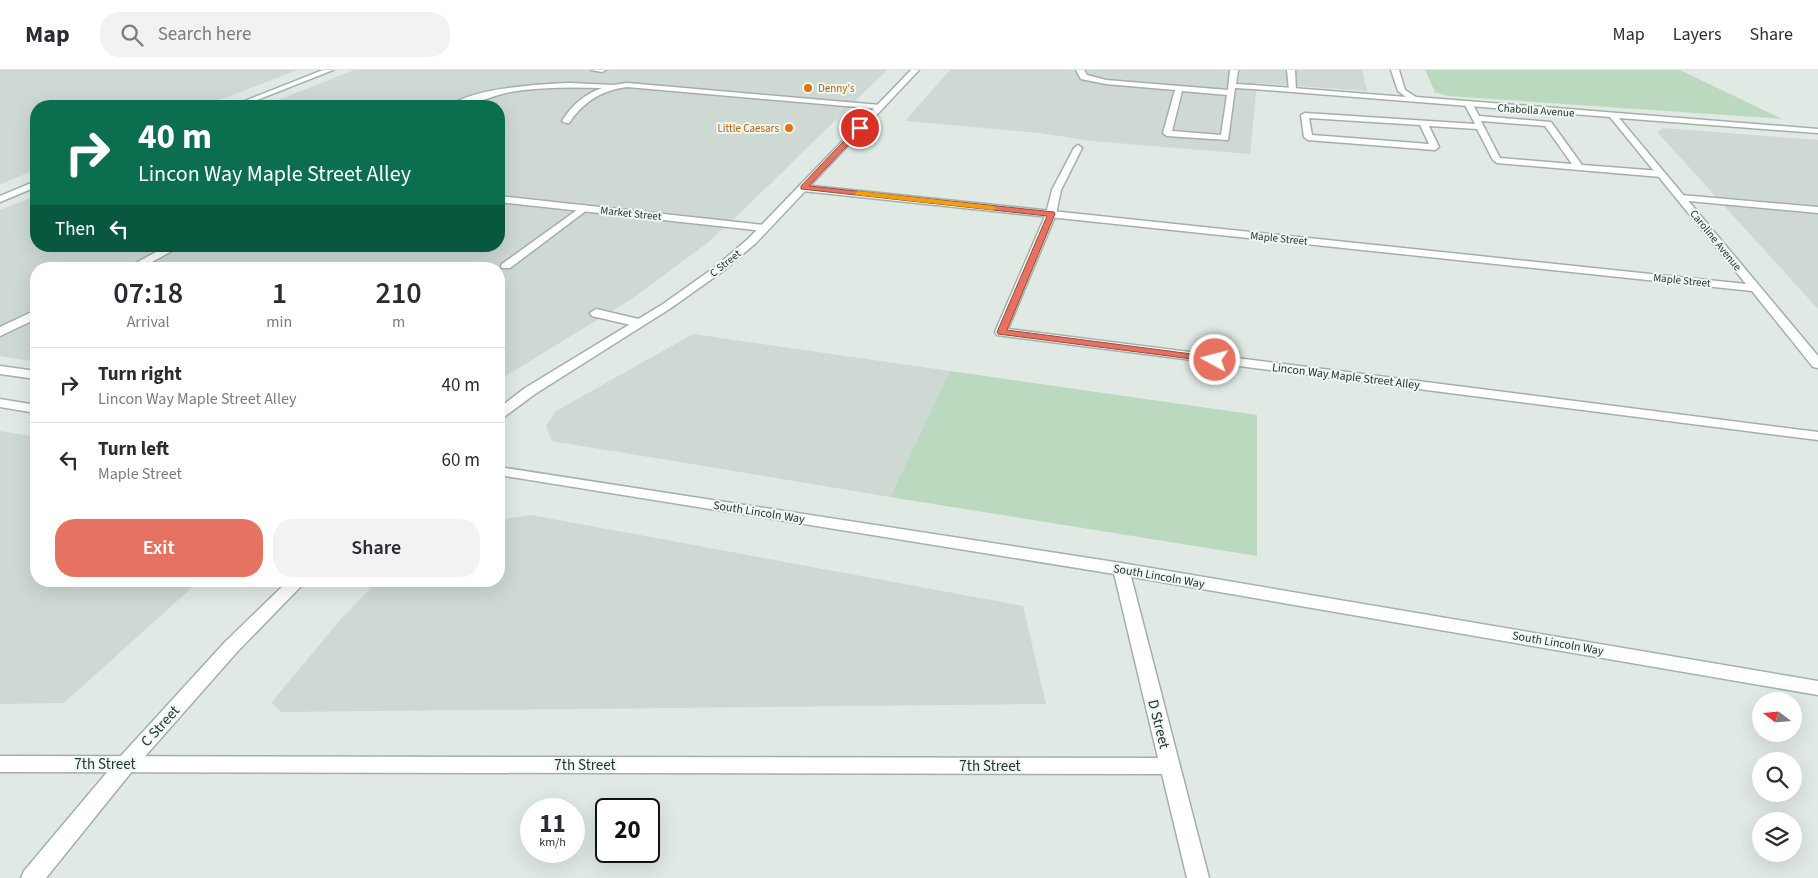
<!DOCTYPE html>
<style>
:root{--surface:#fff;--page:#f2f2f3;--text:#2b2b33;--muted:#7c7c81;--line:#e1e1e2;--accent:#e67261}
body{margin:0;font-family:"Source Sans 3",sans-serif;background:var(--page);color:var(--text);height:100vh;display:flex;flex-direction:column;font-size:19px;white-space:nowrap}
*{box-sizing:border-box;margin:0}
p{font-size:16px;color:var(--muted)}
.icon{flex:none;width:28px;height:28px;fill:none;stroke:currentColor;stroke-width:2;stroke-linecap:round;stroke-linejoin:round}
.map{position:relative;flex:1;overflow:hidden}
.sheet{position:absolute;left:30px;top:192px;width:475px;height:325px;display:flex;flex-direction:column;background:var(--surface);border-radius:20px;box-shadow:0 5px 20px #0002}
.sheet>*{flex:none}
.banner{position:absolute;left:30px;top:30px;width:475px;height:152px;border-radius:20px;box-shadow:0 5px 20px #0002;background:#0b6e4f;color:#fff;overflow:hidden}
.needle{width:32px;rotate:286deg}
.controls{position:absolute;left:1752px;top:622px;display:grid;gap:10px}
.controls a{display:grid;place-items:center;width:50px;height:50px;border-radius:50%;background:var(--surface);box-shadow:0 5px 20px #0002;font-size:25px}
.speed{position:absolute;left:520px;top:728px;display:flex;gap:10px;font-size:25px;font-weight:700;text-align:center}
.speed>*{display:grid;place-content:center;width:65px;height:65px;border-radius:50%;background:var(--surface);box-shadow:0 5px 20px #0002;line-height:1}
.speed small{font-size:12px;font-weight:400}
.speed .limit{border:2px solid #111;border-radius:8px;background:#fff;color:#111}
.pin{position:absolute;display:grid;place-items:center;width:42px;height:42px;color:#fff;margin:-21px;border:2px solid #fff;border-radius:50%;box-shadow:0 1px 5px #0007}
.me{position:absolute;width:55px;margin:-28px;rotate:277deg;stroke-linejoin:round;filter:drop-shadow(0 0 4px #0008)}
.turn{display:flex;align-items:center;gap:18px;height:105px;padding:0 25px;font-size:22px}
.turn .icon{width:65px;height:65px;stroke-width:2.5}
.turn b{display:block;font-size:35px;line-height:42px}
.then{display:flex;align-items:center;height:48px;padding:0 25px;background:#0003;gap:10px;font-size:19px}
.eta{display:flex;justify-content:space-evenly;align-items:center;height:85px;text-align:center}
.eta b{font-size:30px;font-weight:600;line-height:35px}
.button{display:flex;gap:10px;margin-top:auto;padding:10px 25px}
.button a{flex:1;height:58px;border-radius:20px;background:var(--accent);color:#fff;font-size:20px;font-weight:600;line-height:58px;text-align:center}
.button a+a{background:var(--page);color:var(--text)}
ul{padding:0;list-style:none}
li{display:flex;align-items:center;gap:15px;height:75px;padding:0 25px;border-top:1px solid var(--line)}
li div{flex:1}
li b{display:block;font-size:19px}
li em{font-style:normal}
header{display:flex;align-items:center;gap:30px;box-sizing:border-box;height:70px;padding:0 25px;background:var(--surface);border-bottom:1px solid var(--line)}
header strong{font-size:24px}
nav{display:flex;gap:28px;margin-inline-start:auto;font-size:18px}
.search{width:350px;height:45px;background:var(--page);display:flex;align-items:center;gap:12px;box-sizing:border-box;padding:0 18px;border-radius:20px;color:var(--muted);font-size:19px}
.map>svg:first-child{display:block}
.built{fill:#ced9d3}
.green{fill:#bad9bf}
.lines{fill:none;stroke-linecap:round;stroke-linejoin:round}
.service-casing{stroke:#a3b0aa;stroke-width:3}
.minor-casing{stroke:#a3b0aa;stroke-width:3}
.tertiary-casing{stroke:#a3b0aa;stroke-width:3}
.secondary-casing{stroke:#a0b4aa;stroke-width:3}
.service{fill:#fff;fill-rule:evenodd}
.minor{fill:#fff;fill-rule:evenodd}
.tertiary{fill:#fff;fill-rule:evenodd}
.secondary{fill:#fff;fill-rule:evenodd}
.route{fill:#e67261;stroke:#964a3f}
.slow{fill:#f59e0b}
.food-dot{fill:#e8710a;stroke:#f0f6f2;stroke-width:2}
.labels{text-anchor:middle;stroke-width:4;stroke-linejoin:round;paint-order:stroke}
.far-food-label{font-size:11px;fill:#c56008;stroke:#f0f6f2;text-anchor:start}
.far-street-label{font-size:11px;fill:#22382f;stroke:#f0f6f2}
.street-label{font-size:12px;fill:#22382f;stroke:#f0f6f2}
.near-street-label{font-size:15px;fill:#22382f;stroke:#f0f6f2}
</style>
<header>
<strong>Map</strong>
<div class="search"><svg class="icon" aria-label="search" viewBox="0 0 24 24"><circle cx="10" cy="10" r="6"/><path d="M15 15l6 6"/></svg>Search here</div>
<nav><a>Map</a><a>Layers</a><a>Share</a></nav>
</header>
<div class="map">
<svg width="1818" height="808" viewBox="0 0 1818 808">
<rect width="100%" height="100%" fill="#e0e9e4"/>
<path class="built" d="M0 0H298L203 36H36V100L0 114Z
M354 0H887L736 147 706 174 633 228 499 310V199H36V292L0 286V140L36 126V176H499V36H263Z
M950 0H1362L1367 21 1257 13 1250 84 1091 71 1040 63 905 51Z
M1663 58 1818 70V239L1657 62Z
M693 264 950 301 890 427 552 371 546 356 556 341Z
M0 361 36 367V511H199L64 633 0 634Z
M531 445 1023 536 1046 634 282 642 271 633 341 549 378 511H499V450Z"/>
<path class="green" d="M1425 0H1680L1782 49 1449 26 1435 22Z
M950 301 1257 345V486L890 427Z"/>
<g class="lines">
<defs>
<path id="service" d="M591 0H606L602 2Z
M1076 0H1084L1087 5 1106 10 1228 20 1230 0H1238L1236 14 1253 15 1257 17 1253 19 1235 18 1228 70 1167 66 1163 63 1175 20 1106 14 1081 9ZM1182 21 1227 25 1221 65 1172 61Z
M1287 0H1295L1296 22 1289 20Z
M570 13 613 15 627 13 880 35 884 37 880 39 627 17C602 20 583 32 569 53H566L562 51C572 35 585 24 602 18 572 17 540 17 510 22 491 26 468 37 450 36 472 18 541 14 570 13Z
M427 32 431 34 430 36H417Z
M1466 33H1472L1479 46 1551 52 1582 95 1661 101 1666 104 1661 107 1497 93 1493 90 1477 59 1429 56 1439 77 1435 80 1308 70 1304 67 1301 45 1305 43 1475 54 1465 35ZM1309 48 1420 55 1429 74 1312 65ZM1481 51 1545 56 1572 94 1500 88Z
M1078 75 1082 78 1061 120 1056 144 1008 259 1818 362V370L997 265 995 262 1046 144 1052 120 1074 78Z
M1681 125 1818 137V143L1678 130V126Z
M584 135 589 138 587 140 510 198H502L501 196 502 194Z
M167 176H181L139 199H125Z
M596 239 643 250 645 253 639 257 592 246 590 243Z
M36 240V249L0 266V257Z"/>
<path id="minor" d="M1391 0H1399L1405 20 1416 27 1818 59V63L1619 48 1818 286V298L1813 297 1752 221 803 121 798 118 803 115 1746 214 1610 47 1253 19 1249 17 1253 15 1406 27 1398 21Z
M499 126 764 155 769 158 764 161 499 132Z
M1121 493 1127 495 1129 499 1209 808H1187L1162 704 0 702V686L1158 688 1113 499 1115 495Z"/>
<path id="tertiary" d="M911 0H919L756 173 723 201 671 238 535 324 504 347 499 348V338L525 318 663 234 715 197 748 169Z
M288 511H306L237 582 133 700 46 808H21L24 801 119 688 225 572Z"/>
<path id="secondary" d="M323 0H333L242 36H232Z
M36 111V117L0 132V126Z
M0 296 36 301V309L0 304Z
M0 329 36 335V343L0 337Z
M499 397 1121 493 1818 611V625L1121 505 499 405Z"/>
</defs>
<use href="#service" class="service-casing"/>
<use href="#minor" class="minor-casing"/>
<use href="#tertiary" class="tertiary-casing"/>
<use href="#secondary" class="secondary-casing"/>
<use href="#service" class="service"/>
<use href="#minor" class="minor"/>
<use href="#tertiary" class="tertiary"/>
<use href="#secondary" class="secondary"/>
</g>
<path class="route" d="M858 56 864 58 809 116 1054 142 1055 144 1007 260 1215 287 1220 290 1215 292 998 264 997 262 1047 146 801 119V116Z"/>
<path class="slow" d="M858 121 993 136 997 138 993 140 856 125 855 123Z"/>
<g class="food-dot">
<circle cx="808" cy="18" r="5"/>
<circle cx="789" cy="58" r="5"/>
</g>
<g class="labels">
<g class="far-food-label">
<text x="818" y="22">Denny's</text>
<text x="779" y="62" text-anchor="end">Little Caesars</text>
</g>
<g class="far-street-label">
<text transform="translate(1536 40) rotate(4)" y="4">Chabolla Avenue</text>
<text transform="translate(631 143) rotate(6)" y="4">Market Street</text>
<text transform="translate(1279 168) rotate(6)" y="4">Maple Street</text>
<text transform="translate(1716 170) rotate(51)" y="4">Caroline Avenue</text>
<text transform="translate(725 193) rotate(-39)" y="4">C Street</text>
<text transform="translate(1682 210) rotate(6)" y="4">Maple Street</text>
</g>
<g class="street-label">
<text transform="translate(1346 306) rotate(7)" y="4">Lincon Way Maple Street Alley</text>
<text transform="translate(759 442) rotate(9)" y="4">South Lincoln Way</text>
<text transform="translate(1159 506) rotate(10)" y="4">South Lincoln Way</text>
<text transform="translate(1558 573) rotate(10)" y="4">South Lincoln Way</text>
</g>
<g class="near-street-label">
<text transform="translate(1159 654) rotate(76)" y="5">D Street</text>
<text transform="translate(160 656) rotate(-48)" y="5">C Street</text>
<text x="105" y="699">7th Street</text>
<text x="585" y="700">7th Street</text>
<text x="990" y="701">7th Street</text>
</g>
</g>
</svg>
<div class="controls">
<a><svg class="needle" viewBox="-14 -14 28 28"><path d="M0-13l5 13h-10z" fill="#e53935"/><path d="M0 13l5-13h-10z" fill="#7c7c81"/></svg></a>
<a><svg class="icon" aria-label="search" viewBox="0 0 24 24"><circle cx="10" cy="10" r="6"/><path d="M15 15l6 6"/></svg></a>
<a><svg class="icon" aria-label="layers" viewBox="0 0 24 24"><path d="M12 4l9 5-9 5-9-5zM3 14l9 5 9-5"/></svg></a>
</div>
<div class="speed"><div>11<small>km/h</small></div><div class="limit">20</div></div>
<div class="pin" style="left:860px;top:58px;background:#d93025"><svg class="icon" aria-label="arrive" viewBox="0 0 24 24"><path d="M6 21V4h12l-3 4 3 4H6"/></svg></div>
<svg class="me" style="left:1215px;top:290px" viewBox="-20 -20 40 40"><circle r="17" fill="#e67261" stroke="#fff" stroke-width="3"/><path d="M0-11L8 9 0 5-8 9z" fill="#fff"/></svg>
<div class="banner">
<div class="turn"><svg class="icon" aria-label="right" viewBox="0 0 24 24"><path d="M7 20v-9h11M14 6l5 5-5 5"/></svg><div><b>40 m</b>Lincon Way Maple Street Alley</div></div>
<div class="then">Then<svg class="icon" aria-label="left" viewBox="0 0 24 24"><path d="M17 20v-9H6M10 6l-5 5 5 5"/></svg></div>
</div>
<section class="sheet">
<div class="eta">
<div><b>07:18</b><p>Arrival</p></div>
<div><b>1</b><p>min</p></div>
<div><b>210</b><p>m</p></div>
</div>
<ul>
<li><svg class="icon" aria-label="right" viewBox="0 0 24 24"><path d="M7 20v-9h11M14 6l5 5-5 5"/></svg><div><b>Turn right</b><p>Lincon Way Maple Street Alley</p></div><em>40 m</em></li>
<li><svg class="icon" aria-label="left" viewBox="0 0 24 24"><path d="M17 20v-9H6M10 6l-5 5 5 5"/></svg><div><b>Turn left</b><p>Maple Street</p></div><em>60 m</em></li>
</ul>
<div class="button"><a>Exit</a><a>Share</a></div>
</section>
</div>
